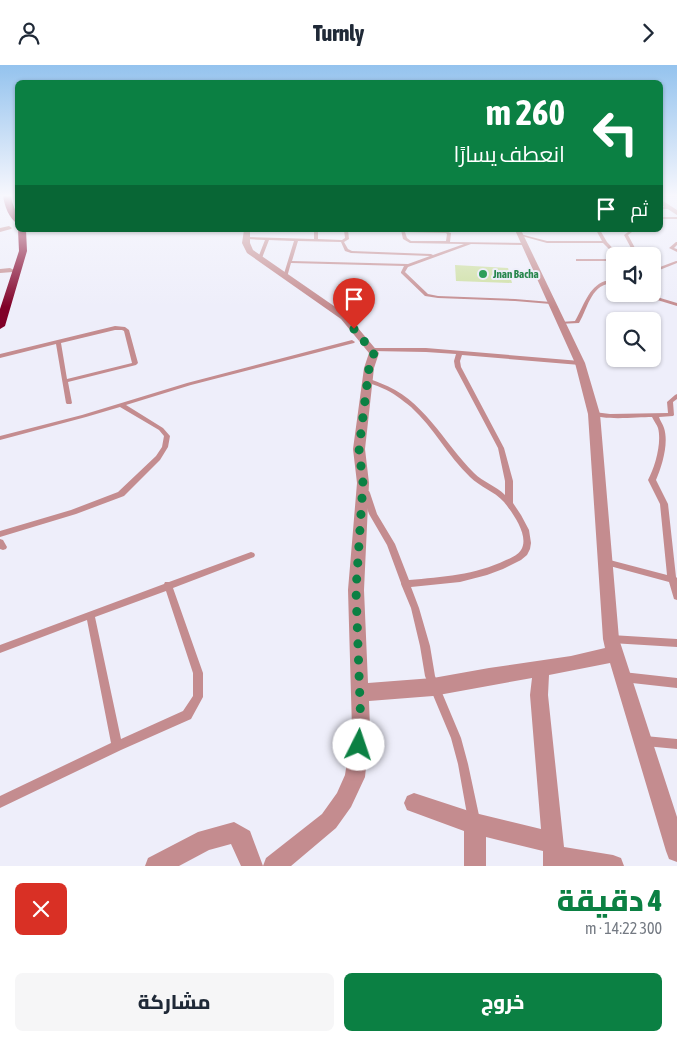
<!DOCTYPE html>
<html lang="ar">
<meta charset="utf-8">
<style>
:root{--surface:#fff;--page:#f6f6f7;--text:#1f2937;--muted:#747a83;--accent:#0b8043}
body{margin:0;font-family:"Asap Condensed",Cairo,sans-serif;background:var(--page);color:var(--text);direction:rtl;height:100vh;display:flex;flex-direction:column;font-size:19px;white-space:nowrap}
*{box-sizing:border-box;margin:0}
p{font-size:16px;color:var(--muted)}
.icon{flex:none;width:28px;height:28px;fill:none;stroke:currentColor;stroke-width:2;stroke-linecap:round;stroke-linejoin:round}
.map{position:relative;height:801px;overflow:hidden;direction:ltr}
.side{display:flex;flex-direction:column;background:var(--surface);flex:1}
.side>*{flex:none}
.hud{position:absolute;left:15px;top:15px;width:648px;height:152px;border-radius:8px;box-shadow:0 1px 4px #0004;direction:rtl;background:#0b8043;color:#fff;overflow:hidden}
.tools{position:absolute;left:606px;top:182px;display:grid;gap:10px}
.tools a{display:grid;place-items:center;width:55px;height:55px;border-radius:8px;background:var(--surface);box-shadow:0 1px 4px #0004;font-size:25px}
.pin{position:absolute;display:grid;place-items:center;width:42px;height:42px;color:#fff;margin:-51px -21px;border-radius:50% 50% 50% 0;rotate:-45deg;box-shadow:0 0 5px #0007}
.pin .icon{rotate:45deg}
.me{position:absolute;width:55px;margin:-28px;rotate:4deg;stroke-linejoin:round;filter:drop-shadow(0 0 4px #0008)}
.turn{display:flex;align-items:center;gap:18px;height:105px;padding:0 15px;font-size:22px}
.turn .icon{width:65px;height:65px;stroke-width:2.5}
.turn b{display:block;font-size:35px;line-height:42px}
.then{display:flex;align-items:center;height:48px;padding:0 15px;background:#0003;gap:10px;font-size:19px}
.round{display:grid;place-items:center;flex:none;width:52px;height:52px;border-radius:8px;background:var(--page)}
.headline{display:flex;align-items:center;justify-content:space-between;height:85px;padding:0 15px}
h1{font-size:30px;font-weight:800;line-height:38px;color:var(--accent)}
.button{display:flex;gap:10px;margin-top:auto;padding:10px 15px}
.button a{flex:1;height:58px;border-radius:8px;background:var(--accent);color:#fff;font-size:20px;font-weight:800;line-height:58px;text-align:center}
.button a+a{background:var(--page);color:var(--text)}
header{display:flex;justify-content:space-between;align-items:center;height:65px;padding:0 15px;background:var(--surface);font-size:22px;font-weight:800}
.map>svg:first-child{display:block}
.green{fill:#cddfa0}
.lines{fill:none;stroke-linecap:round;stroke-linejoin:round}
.lane{fill:#c48c8f;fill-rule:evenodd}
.street{fill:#c48c8f;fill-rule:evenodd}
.highway{fill:#800027;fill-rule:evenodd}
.route{stroke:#0b8043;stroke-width:9;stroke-dasharray:0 16.2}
.leisure-dot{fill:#2e9e5b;stroke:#eeeefa;stroke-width:2}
.labels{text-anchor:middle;stroke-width:4;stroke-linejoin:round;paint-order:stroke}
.far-leisure-label{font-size:11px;font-weight:bold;fill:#27864d;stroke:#eeeefa;text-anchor:start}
</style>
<header><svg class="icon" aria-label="forward" viewBox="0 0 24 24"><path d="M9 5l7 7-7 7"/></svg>Turnly<svg class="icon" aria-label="person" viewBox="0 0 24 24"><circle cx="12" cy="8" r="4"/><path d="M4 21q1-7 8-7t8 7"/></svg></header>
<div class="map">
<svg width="677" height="801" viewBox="0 0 677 801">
<rect width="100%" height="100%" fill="#eeeefa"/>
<path class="green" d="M455 200 508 203 512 218 456 216Z"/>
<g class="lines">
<path class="lane" d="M660 142H670L672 143 670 144H660Z
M660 152H677V154H660Z
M314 165H318V174L342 175 345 173 344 165H348L349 174 344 177 348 184 352 186 431 189 433 190 464 179 410 178 403 174 401 165 446 166 451 168 450 177 526 178 527 179 525 180 471 179 408 202 405 207 428 229 438 231 515 234 551 237 553 238 551 239 515 236 438 233 425 231 401 208V207L404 201 291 198 287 212 285 213 283 212 294 176 269 175 262 193 260 194 258 193 265 175 247 174 245 173 247 172 314 174ZM405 167 446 168 447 169 446 176H411L407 173ZM298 176 341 177 345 186 351 188 430 191 408 199 292 196Z
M596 165H600L607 177 620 191H616L603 178H547L518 170 520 169 547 176H602Z
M627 165H631L632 167 628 170 635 183 634 187 638 191H634L630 187 631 183 624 170 628 167Z
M676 177H677V180L674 183 677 184V187L669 183Z
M576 194H615V196H576Z
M676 196H677V198L652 208V205Z
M605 216H615V218C591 218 589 241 579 258L558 259V257H560L575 256C584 241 588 222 605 216Z
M641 229H647L677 238V241L641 230Z
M115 261 125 262 129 265 138 298 136 300 68 317 72 338 71 339H67L66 338 56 279 0 293V289ZM115 265H122L124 266 132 298 67 314 61 278Z
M352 275 355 277 354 278 191 320 126 340 163 363 170 371 168 382 160 395 124 431 76 449 0 472V466L71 445 118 427 156 391 162 382 164 371 159 365 120 342 86 352 0 375V371L82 350 187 318Z
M373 283H426L580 296 583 298 580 300 462 290 460 296 461 302 504 383 513 416V438L521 450 529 465 531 478 530 484 527 490 521 495 503 504 487 510 460 517 411 522 419 543 430 581 435 611 461 673 468 699 480 755 478 759 474 761 470 759 468 755 458 699 451 673 425 611 420 581 411 543 401 519V518L387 480 369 449 362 428 363 426H369L370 428 377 449 395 479 409 515C442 512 475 510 506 495 511 493 518 490 521 485 530 471 512 447 504 437 494 426 480 422 470 412 448 391 434 363 411 342 402 335 393 327 382 323 376 320 370 319 365 315L366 314C371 314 375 316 380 318 423 333 443 377 474 408 483 417 496 421 505 430V416L498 383 455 302 454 296 456 289 426 287 371 286 370 285Z
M677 329V334L673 337 674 350 673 351 659 352C660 356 663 359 664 363 669 378 662 401 656 415L668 439 676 512 677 513V535L674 534 669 517 606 500 603 499 602 497 603 495 606 494 667 510 660 439 648 415C655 402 662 378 658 363 657 360 654 356 652 352 637 352 603 356 591 349L594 347 610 349 668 348 667 337 675 330Z
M0 474 3 475 7 482 6 484 3 485 0 484Z
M251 487 254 488 255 490 254 492 173 523 203 608V632L191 654 121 685 0 743V731L111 678 87 555 0 588V580L164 519 165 517H169ZM166 526 193 608V631L183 646 121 674 95 552Z
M611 570 677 574V582L611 578 608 577 606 574 608 571Z
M623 607 677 613V623L623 617 620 615 618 612 620 609Z
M645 671 677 674V684L645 681 641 680 640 676 641 672Z"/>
<path class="street" d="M660 130H677V132H660Z
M660 134 677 145V150L660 139Z
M9 161 12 163 11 164 0 167V163Z
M244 165H250V178L253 185 347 250 379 288 374 303 365 384 369 418 364 525 368 618 433 613 489 603 571 591 605 583 603 574 588 349 575 298 515 165H521L585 298 600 349 619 574 677 752V797L669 794 666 786 610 598 549 610 548 630 564 782 613 790 621 793 624 801H543V786L486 772V801H464V766L407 745 404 738 407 731 414 728 475 748 541 764 530 630 532 613 433 631 369 636 370 664 365 712 351 742 336 763 291 801H241L231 779 209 785 179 801H145L148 793 198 767 234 757 250 766 263 801 266 793 322 749 337 728 345 710 352 664 348 525 357 418 353 384 364 303 369 288 341 254 247 188 242 178Z
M10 203 14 205 13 207 0 208V204Z"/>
<path class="highway" d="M3 130H11C12 141 18 148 18 159 9 154 4 140 3 130Z
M18 165H26L27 186 5 261 0 264V244L19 186Z"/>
</g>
<linearGradient id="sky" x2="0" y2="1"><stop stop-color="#94c3ee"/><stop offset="0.54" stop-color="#f7f7fd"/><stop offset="1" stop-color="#f7f7fd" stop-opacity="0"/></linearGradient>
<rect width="677" height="242" fill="url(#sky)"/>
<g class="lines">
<path class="route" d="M354 264 374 288 369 303 359 384 363 418 356 525 361 664 359 680"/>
</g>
<circle class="leisure-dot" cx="483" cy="209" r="5"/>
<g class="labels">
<g class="far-leisure-label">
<text x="493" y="213">Jnan Bacha</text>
</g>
</g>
</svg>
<div class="tools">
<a><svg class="icon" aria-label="sound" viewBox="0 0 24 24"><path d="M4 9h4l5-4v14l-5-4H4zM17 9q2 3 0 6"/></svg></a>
<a><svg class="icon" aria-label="search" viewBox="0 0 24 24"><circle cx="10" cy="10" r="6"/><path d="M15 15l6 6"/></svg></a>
</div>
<div class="pin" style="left:354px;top:264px;background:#d93025"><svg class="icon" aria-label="arrive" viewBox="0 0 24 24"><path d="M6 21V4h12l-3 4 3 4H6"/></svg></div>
<svg class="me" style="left:359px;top:680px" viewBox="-20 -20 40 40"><circle r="19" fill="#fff"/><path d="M0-13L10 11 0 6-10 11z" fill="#0b8043"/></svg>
<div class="hud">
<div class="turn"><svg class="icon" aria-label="left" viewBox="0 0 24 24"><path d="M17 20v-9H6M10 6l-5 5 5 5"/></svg><div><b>260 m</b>انعطف يسارًا</div></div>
<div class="then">ثم<svg class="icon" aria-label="arrive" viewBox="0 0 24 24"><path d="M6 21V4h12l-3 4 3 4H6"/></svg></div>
</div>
</div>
<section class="side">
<div class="headline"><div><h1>4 دقيقة</h1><p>300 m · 14:22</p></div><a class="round" style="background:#d93025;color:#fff"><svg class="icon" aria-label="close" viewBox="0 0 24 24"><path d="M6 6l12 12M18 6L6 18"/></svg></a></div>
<div class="button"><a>خروج</a><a>مشاركة</a></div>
</section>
